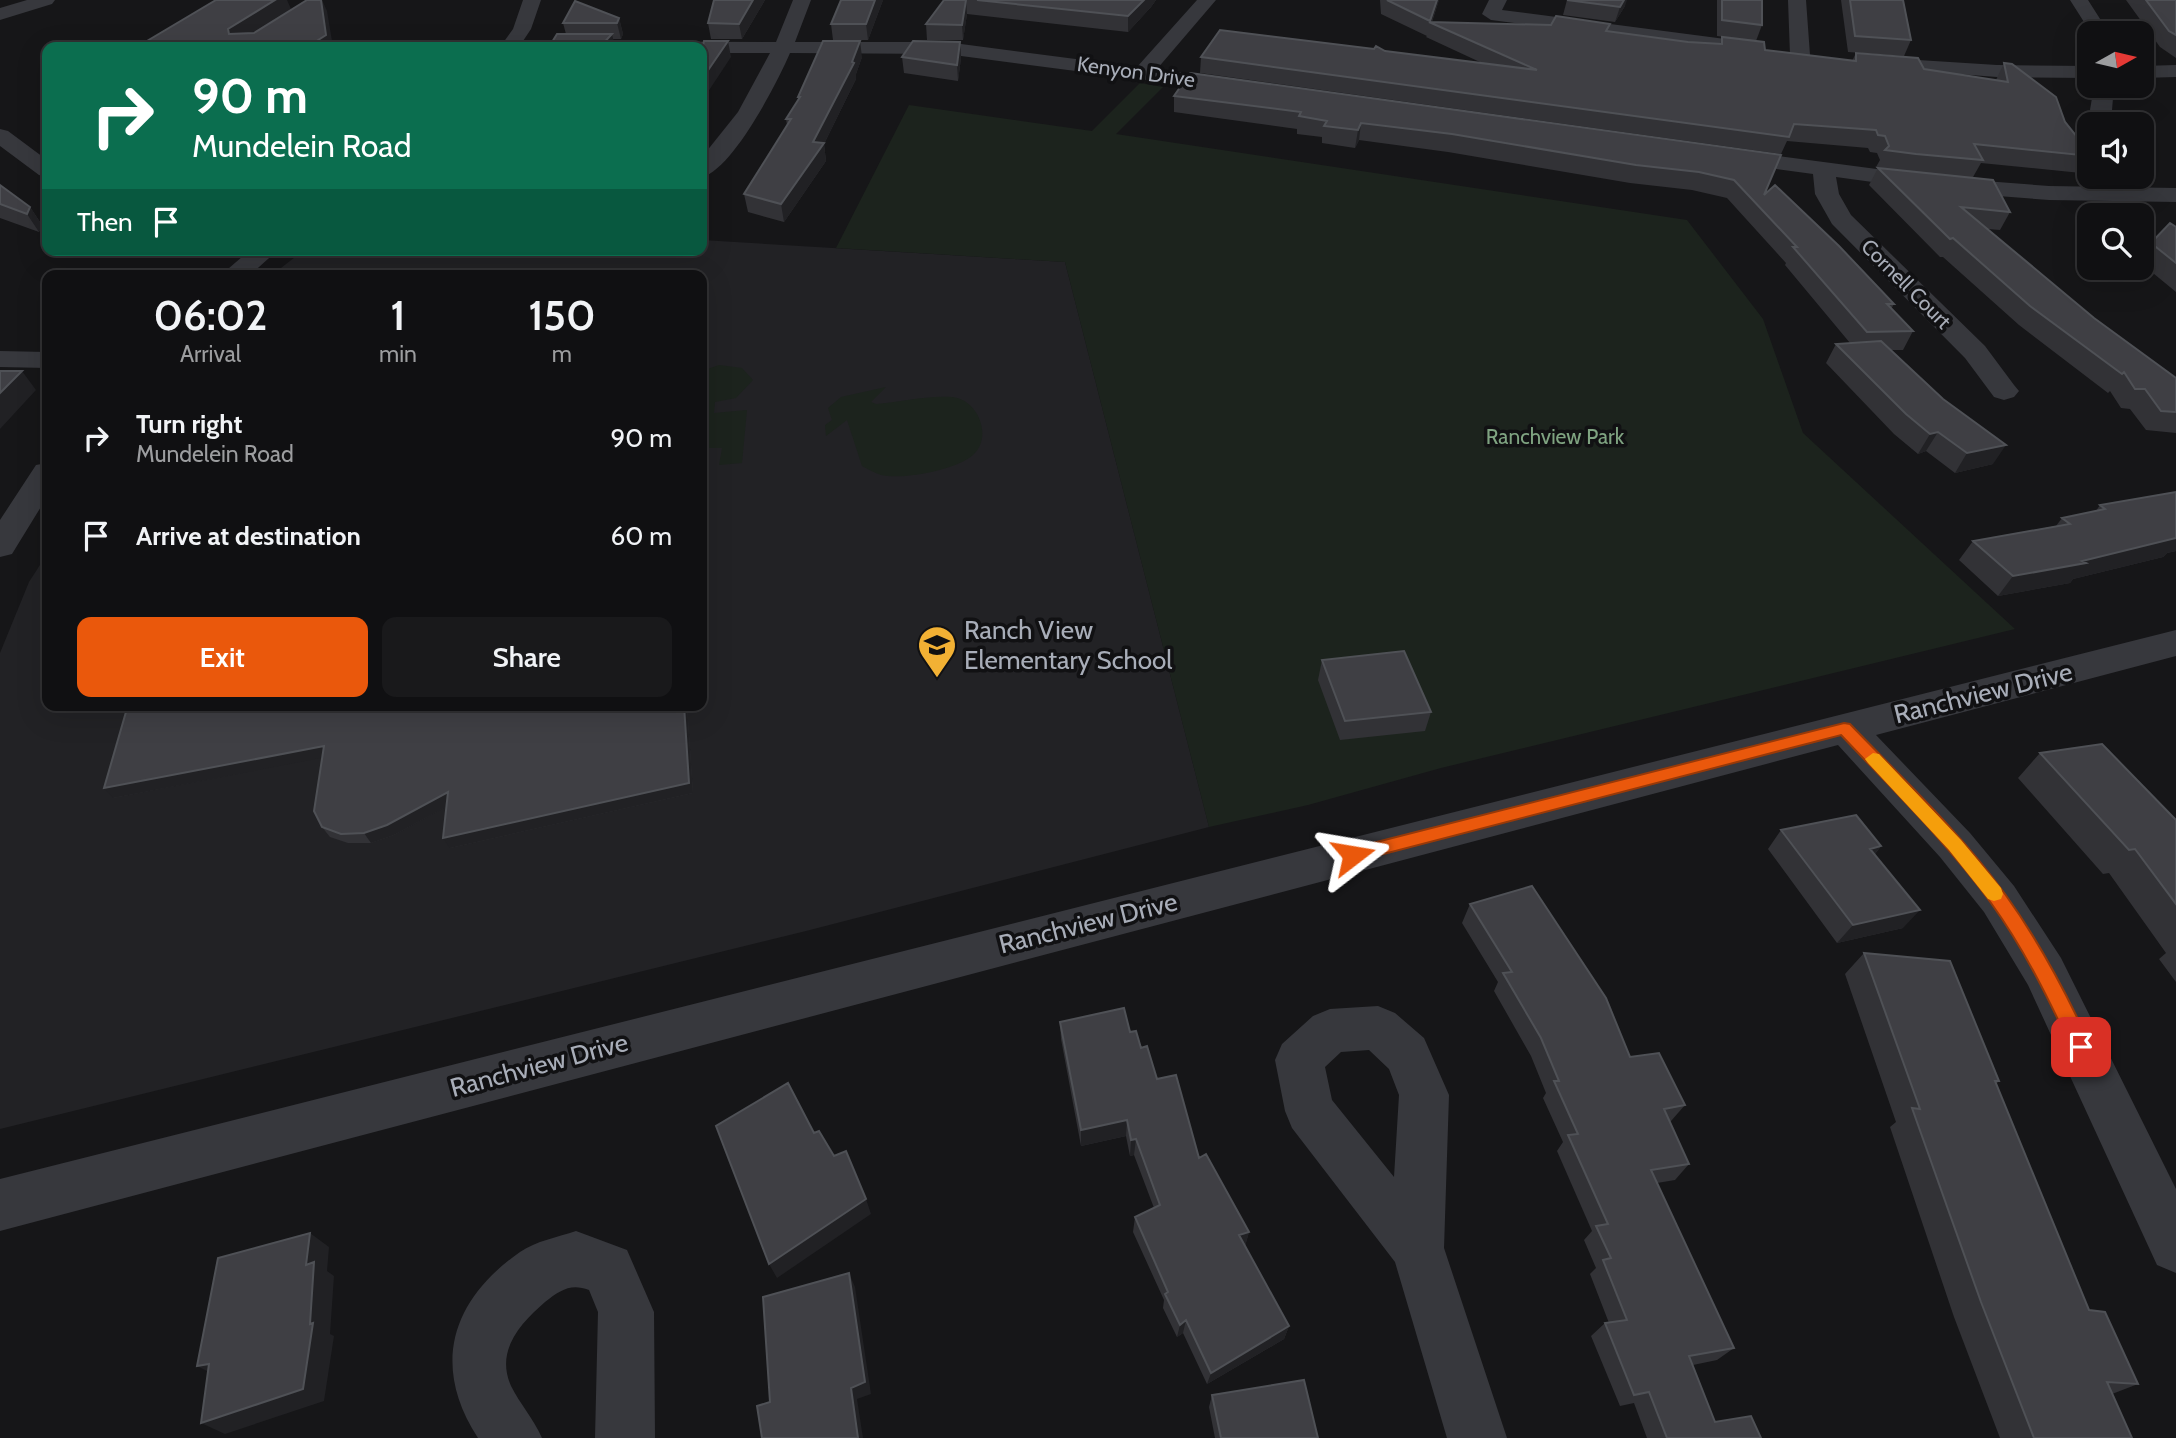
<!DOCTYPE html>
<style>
:root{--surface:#101012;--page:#19191b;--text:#f1f3f6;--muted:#9c9d9f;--line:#303032;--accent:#ea580c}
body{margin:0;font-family:Cabin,sans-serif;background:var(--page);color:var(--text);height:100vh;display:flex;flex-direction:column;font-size:26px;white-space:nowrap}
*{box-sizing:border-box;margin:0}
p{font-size:23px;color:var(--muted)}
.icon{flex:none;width:38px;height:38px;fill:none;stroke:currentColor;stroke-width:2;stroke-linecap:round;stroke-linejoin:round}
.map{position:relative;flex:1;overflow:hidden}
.side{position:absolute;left:42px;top:270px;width:665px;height:441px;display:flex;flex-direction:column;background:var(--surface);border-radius:14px;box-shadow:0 7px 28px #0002,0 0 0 2px var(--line)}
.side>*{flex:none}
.guide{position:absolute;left:42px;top:42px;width:665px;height:214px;border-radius:14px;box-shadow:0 7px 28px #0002,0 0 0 2px var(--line);background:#0b6e4f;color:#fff;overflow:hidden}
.needle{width:46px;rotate:82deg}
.buttons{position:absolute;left:2077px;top:21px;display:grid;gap:14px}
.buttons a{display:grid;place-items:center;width:77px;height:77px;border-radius:14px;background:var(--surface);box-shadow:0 7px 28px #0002,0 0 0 2px var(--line);font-size:35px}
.pin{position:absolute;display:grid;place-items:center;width:60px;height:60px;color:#fff;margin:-30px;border-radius:14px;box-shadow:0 4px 10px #0006}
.me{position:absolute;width:77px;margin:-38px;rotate:76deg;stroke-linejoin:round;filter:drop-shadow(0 0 5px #0008)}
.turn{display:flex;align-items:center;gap:24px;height:147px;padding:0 35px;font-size:32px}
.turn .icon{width:91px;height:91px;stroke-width:2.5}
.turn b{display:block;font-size:49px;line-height:60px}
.then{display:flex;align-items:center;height:66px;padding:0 35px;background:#0003;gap:14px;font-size:26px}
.eta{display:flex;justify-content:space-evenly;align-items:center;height:119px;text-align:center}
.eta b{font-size:42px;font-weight:600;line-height:49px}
.button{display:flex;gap:14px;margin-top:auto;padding:14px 35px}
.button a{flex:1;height:80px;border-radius:14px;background:var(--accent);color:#fff;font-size:28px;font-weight:600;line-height:80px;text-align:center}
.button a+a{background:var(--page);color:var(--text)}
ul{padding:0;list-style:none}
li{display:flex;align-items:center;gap:21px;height:98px;padding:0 35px}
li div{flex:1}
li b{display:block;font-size:26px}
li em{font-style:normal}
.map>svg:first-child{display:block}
.built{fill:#222225}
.green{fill:#1c231d}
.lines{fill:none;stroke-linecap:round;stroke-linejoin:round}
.minor{fill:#37383d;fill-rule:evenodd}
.tertiary{fill:#37383d;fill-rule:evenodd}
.wall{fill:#323236}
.shaded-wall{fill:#212124}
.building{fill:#3f3f44;stroke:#4f5156;stroke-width:2}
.route{fill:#ea580c;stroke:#983908;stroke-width:2}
.slow{fill:#f59e0b}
.labels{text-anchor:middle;stroke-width:7;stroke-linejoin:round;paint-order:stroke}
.far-street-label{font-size:21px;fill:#a8adb8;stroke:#111113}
.far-park-label{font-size:21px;fill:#7fa381;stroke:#111113}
.poi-label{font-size:26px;fill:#a8adb8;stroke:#111113;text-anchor:start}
.street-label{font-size:26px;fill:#a8adb8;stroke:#111113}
</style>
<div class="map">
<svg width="2176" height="1438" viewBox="0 0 2176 1438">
<rect width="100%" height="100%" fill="#161618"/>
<path class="built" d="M702 240 1065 262 1209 827 806 931 0 1129V653L29 582 47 554V705H702V275H272L304 250H702Z"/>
<path class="green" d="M1140 83 1163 87 1116 134 1687 220 1763 319 1803 433 2015 629 1441 768 1308 805 1209 827 1065 262 836 248 909 105 1092 131Z
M719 365 742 368 753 380 736 398 715 402 714 413 747 410 742 463 719 465 722 448H702V371Z
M886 387 871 402 876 404C900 402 928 395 952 397 977 399 993 435 974 454 958 470 903 480 881 475 875 473 868 469 862 466L847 420 826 436 825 425 832 420 828 408 841 397Z"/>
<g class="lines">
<path class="minor" d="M523 0H541L531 29 523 41 776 42 793 0H811L795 42H946L1137 67 1197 0H1216L1157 69 1237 80 1244 82 1247 86 1244 90 1237 92 946 54 790 53C777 83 733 169 702 177V157L738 112 770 53H702V47H500L513 29Z
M1489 0H1507L1502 10 1756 43 1766 49 1756 55 1491 20 1482 14Z
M1788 0H1806L1810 55 1807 59H1793L1790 55Z
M2070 0H2088L2109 33H2091Z
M1871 57 1997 65 2090 66V78L1997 77 1864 67 1861 63 1864 59Z
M2176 65V77L2142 78V66Z
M2094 86H2114L2112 110 2116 124H2094L2090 110Z
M0 129 8 131 47 160V177L39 175 0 146Z
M1726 149 1945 178 2049 186 2176 188V202L2049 200 1945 192 1836 177 1839 194 1851 215 1985 346 2014 385 2019 391 2014 397 2004 400 1994 397 1965 358 1832 224 1815 194 1813 174 1718 161 1715 156 1718 151Z
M250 250H278L250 275H221Z
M0 351 47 352V368L0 367Z
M47 463V497L12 554 0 557V520L36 465Z
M2176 630V656L1876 735 1970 833 2014 886 2061 958 2176 1189V1273L2157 1265 2028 985 1984 912 1940 857 1838 745 0 1231V1179Z
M1378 1006 1395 1013 1424 1038 1449 1095 1444 1248 1507 1438H1447L1395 1262 1292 1128 1285 1111 1275 1060 1282 1044 1313 1016 1330 1009ZM1369 1050 1389 1069 1399 1095 1394 1177 1332 1100 1325 1067 1341 1052Z
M576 1231 627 1250 654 1312 655 1438H595L598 1312 589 1290C571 1283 560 1290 545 1302 521 1323 495 1350 511 1386 520 1404 533 1418 542 1438H478C431 1366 451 1300 520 1252 536 1241 558 1237 576 1231Z"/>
<path class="tertiary" d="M27 0H55L52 4 0 20V8Z"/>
</g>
<path class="wall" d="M714 0H765L742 39H711L708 23Z
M883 0 868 40H833L831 24Z
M944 0H1156L1151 7 1128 32 967 14 963 40H927L926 24Z
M1380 0H1439L1432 22 1608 31 1688 42 1720 44 1722 37 1765 50 1852 61 1856 53 1924 69 1996 80 2004 63 2065 122 2090 153V159L2081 173 1981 163 1973 177 2010 212 2000 230 1988 229 2094 318 2176 378V433L2146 430 2130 409 2121 408 2110 391 2108 393 2019 325 1943 257H1940L1869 185 1878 168 1887 169 1876 167 1880 160 1877 153 1870 152 1868 148 1787 141 1781 154 1200 73 1201 57 1385 51 1482 63 1426 37 1427 36 1381 14Z
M1567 0 1625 6 1615 22 1563 15Z
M1717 0H1762V25L1756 41 1717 36Z
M1841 0H1903L1911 40 1904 56 1848 52Z
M2126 0H2176V58L2160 47Z
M619 18 623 34 621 39H613L615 47H543H549L566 34 563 23Z
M960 42 961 58 958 81 904 73 902 57Z
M862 57 856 74V79L824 144 826 161 784 222 748 212 744 194 787 125 786 119 798 100V97Z
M1174 96 1781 155 1764 195 1894 304 1891 309 1913 331 1903 350H1891L1993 464 1955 473 1926 451 1918 454 1894 434 1826 363 1836 344 1850 343 1785 265 1786 263 1727 198 1692 190 1630 183 1448 152 1359 140 1355 148 1322 143V137L1297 134V129L1174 112Z
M0 185 30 207 42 225 39 232 0 218Z
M2176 227V292L2142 264V257L2151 243Z
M2176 492V551L2167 553 2163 557 2073 579 2070 583 1998 596 1959 560 1973 541 2056 526 2062 518 2096 511 2100 505Z
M1322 660 1431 712 1425 731 1340 740 1318 680Z
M128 705H687L693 793 450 848 447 806 394 835 371 843H348L330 837 322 827V757L113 798Z
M2040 753 2176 820V982L2159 959 2166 953 2109 873 2103 874 2018 778Z
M1781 830 1881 846 1875 854 1903 928 1837 943 1768 849Z
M1470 904 1630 1057 1685 1105 1671 1121 1669 1122 1689 1164 1675 1180 1657 1183 1734 1348 1717 1360 1693 1365 1715 1422 1761 1438H1647L1634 1403 1620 1406 1591 1336 1605 1323H1609L1590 1274 1596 1268 1584 1240 1592 1231 1557 1151 1563 1142 1543 1098 1546 1093 1531 1056 1494 991 1498 982 1462 923Z
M1864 953 1999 1081 1996 1084 2089 1310 2138 1384 2112 1394 2132 1438H2000L1954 1317 1890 1127 1896 1122 1845 974Z
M1060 1022 1130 1032 1141 1048 1199 1158 1249 1232 1245 1246 1289 1326 1284 1339 1207 1384 1183 1333 1177 1337 1163 1308 1164 1300 1133 1232 1135 1217 1154 1208 1134 1155 1130 1156 1126 1136 1081 1146 1061 1039Z
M1212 1395 1318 1438H1215L1209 1407Z"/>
<path class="shaded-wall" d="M275 0H287L291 9 236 47 228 29Z
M321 0H322L327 11 333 47H307Z
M753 0H765L742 39 739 24Z
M875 0H883L868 40 866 24Z
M966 0 967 14 963 40 962 25Z
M1144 0H1156L1151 7 1128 32V16Z
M1437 0H1439L1431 23 1430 22V21Z
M1624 0H1627L1625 6 1615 22 1620 7Z
M619 18 623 34 621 39 617 23Z
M612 34 615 47H600Z
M728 41 731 57 702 101V79Z
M860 41 862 57 856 74V79L824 144 826 161 784 222 781 204 813 142 852 62Z
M960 42 961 58 958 81 957 65Z
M1361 123 1359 140 1355 148 1358 130Z
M30 207 42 225 39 232 27 214Z
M22 371 36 390 0 429V393Z
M1938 432 1926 451 1918 454 1930 434Z
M2006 445 1993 464 1955 473 1967 453Z
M2176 535V551L2167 553 2163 557 2073 579 2070 583 1998 596 2013 576 2082 561Z
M684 705H687L693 793 450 848 443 838Z
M324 746 331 756 113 798 104 788Z
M448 792 455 802 394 835 371 843 364 833Z
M1881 846 1866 865 1870 849Z
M1920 910 1903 928 1837 943 1853 925Z
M1127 1120 1126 1136 1081 1146V1130Z
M1136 1139 1134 1155 1130 1156 1131 1140Z
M866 1199 871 1214 777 1278 769 1264Z
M1249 1232 1245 1246 1239 1235Z
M310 1233 329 1247 327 1271 334 1276 330 1334 334 1336 324 1401 225 1434 201 1423 310 1324 306 1265Z
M849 1273 855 1287 871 1394 857 1399 863 1438H858L851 1388Z
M1186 1320 1183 1333 1177 1337 1180 1325Z
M1289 1326 1284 1339 1207 1384 1211 1373Z
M209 1364 221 1378 197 1366Z"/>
<path class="building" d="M216 0H275L228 29 229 34 254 33 307 0H321L326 35 307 47H137Z
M714 0H753L739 24 708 23Z
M841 0H875L866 24H831Z
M944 0H966L962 25 926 24Z
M977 0H1144L1128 16Z
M1387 0H1437L1430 21Z
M1567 0H1624L1620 7Z
M1722 0H1762V25L1722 20Z
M1850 0H1903L1911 40 1855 36Z
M2146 0H2176V35L2169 31Z
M575 1 619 18 617 23H563Z
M1556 16 1610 24 1606 31 1688 42 1722 44V37L1764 42 1765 50 1856 61V53L1918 58 1924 69 2008 82 2004 63 2012 64 2056 97 2065 122 2090 153V156L1974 144 1983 160 1916 154 1885 150 1889 146 1885 136 1878 135 1876 130 1794 124 1789 137 1201 57 1220 30 1374 49 1376 46 1385 51 1537 70 1429 22 1551 25Z
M557 34H612L600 47H543H549Z
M704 41H728L702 79V50Z
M823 41H860L852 62 854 63 813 142 824 143 781 204 744 194 791 119H786L800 97H798Z
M913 41 960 42 957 65 902 57Z
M1190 73 1781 155 1764 195 1775 185 1839 246 1894 304H1887L1913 331 1867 332 1793 247H1797L1734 180 1699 172 1636 165 1452 134 1361 123 1358 130 1324 126 1327 121 1299 116 1301 112 1174 96Z
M1878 168 1993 180 2010 212 1961 207 2094 318 2176 378V412L2161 411 2145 389H2135L2124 372 2122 374 2030 306 1953 238 1950 239Z
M0 185 30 207 27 214 0 204Z
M2170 223 2176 227V263L2151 243Z
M1881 341 1943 399 2006 445 1967 453 1938 432 1930 434 1906 414 1836 344Z
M0 371H22L0 393Z
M2176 492V538L2082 561 2086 563 2013 576 1973 541 2070 524 2062 518 2105 509 2100 505Z
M1404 651 1431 712 1345 721 1322 660Z
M128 705H684L689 783 443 838 448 792 387 825 364 833 341 834 322 827 314 811 324 746 104 788Z
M2102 744 2176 820V904L2135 849 2129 850 2040 753Z
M1856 815 1881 846 1870 849 1920 910 1853 925 1781 830Z
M1532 886 1606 998 1630 1057 1659 1053 1685 1105 1664 1109 1689 1164 1651 1170 1734 1348 1689 1356 1715 1422 1751 1416 1761 1438H1667L1649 1392 1634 1395 1605 1323 1627 1320 1603 1260 1611 1258 1596 1226 1608 1224 1568 1135 1578 1134 1554 1081H1559L1541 1038 1503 973 1512 972 1470 904Z
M1864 953 1950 961 1999 1081H1995L2089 1310 2105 1312 2138 1384 2107 1382 2132 1438H2034L1981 1302 1912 1108 1920 1109Z
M1124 1008 1130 1032 1136 1031 1141 1048 1147 1046 1157 1079 1176 1075 1199 1158 1206 1154 1249 1232 1239 1235 1289 1326 1211 1373 1186 1320 1180 1325 1165 1294 1168 1292 1135 1217 1160 1205 1136 1139 1131 1140 1127 1120 1081 1130 1060 1022Z
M788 1083 814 1133 819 1131 834 1156 846 1151 866 1199 769 1264 716 1126Z
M310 1233 306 1265 314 1262 310 1324 313 1323 303 1389 201 1423 209 1364 197 1366 218 1258Z
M849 1273 865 1382 851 1388 858 1438H762L757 1406 770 1402 763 1297Z
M1304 1380 1318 1438H1221L1212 1395Z"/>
<path class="route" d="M1844 723 1850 724C1903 779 1960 832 2005 894 2039 941 2067 994 2091 1047L2088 1053 2081 1056 2074 1053C2050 1002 2025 950 1991 903 1947 843 1893 790 1841 735L1353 862 1347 860 1344 855 1347 850 1353 848Z"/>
<path class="slow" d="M1873 753 1879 754 1961 840 2001 888 2003 894 2001 899 1994 901 1988 899 1949 850 1868 763 1865 759Z"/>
<defs>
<symbol id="school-pin" viewBox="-11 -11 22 30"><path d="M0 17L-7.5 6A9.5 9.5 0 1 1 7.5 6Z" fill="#f2b134" stroke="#111113"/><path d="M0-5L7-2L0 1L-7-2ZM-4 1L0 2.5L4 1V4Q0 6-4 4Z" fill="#111"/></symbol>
</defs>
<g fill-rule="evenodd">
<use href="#school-pin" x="915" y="623" width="44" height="60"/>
</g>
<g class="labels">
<g class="far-street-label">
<text transform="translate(1136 72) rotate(8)" y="7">Kenyon Drive</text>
<text transform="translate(1906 284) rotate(45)" y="7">Cornell Court</text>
</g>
<g class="far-park-label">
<text x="1555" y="444">Ranchview Park</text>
</g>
<g class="poi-label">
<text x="964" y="639">Ranch View<tspan x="964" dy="30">Elementary School</tspan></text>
</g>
<g class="street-label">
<text transform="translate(1983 693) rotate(-14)" y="9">Ranchview Drive</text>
<text transform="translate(1088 923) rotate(-14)" y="9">Ranchview Drive</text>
<text transform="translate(539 1065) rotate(-15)" y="9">Ranchview Drive</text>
</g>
</g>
</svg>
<div class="buttons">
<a><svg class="needle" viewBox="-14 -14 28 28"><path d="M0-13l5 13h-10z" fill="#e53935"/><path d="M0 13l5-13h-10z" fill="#9c9d9f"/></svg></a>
<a><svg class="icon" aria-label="sound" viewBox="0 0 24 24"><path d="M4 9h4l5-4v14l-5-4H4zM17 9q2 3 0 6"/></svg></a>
<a><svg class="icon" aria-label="search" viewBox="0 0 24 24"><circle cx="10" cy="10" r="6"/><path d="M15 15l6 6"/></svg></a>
</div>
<div class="pin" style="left:2081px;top:1047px;background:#d93025"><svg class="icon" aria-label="arrive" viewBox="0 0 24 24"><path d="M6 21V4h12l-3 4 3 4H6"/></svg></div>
<svg class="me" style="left:1353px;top:855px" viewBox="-20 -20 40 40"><path d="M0-17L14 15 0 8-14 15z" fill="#ea580c" stroke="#fff" stroke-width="4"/></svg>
<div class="guide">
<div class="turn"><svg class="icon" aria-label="right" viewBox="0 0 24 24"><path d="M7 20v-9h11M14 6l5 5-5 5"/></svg><div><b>90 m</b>Mundelein Road</div></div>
<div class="then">Then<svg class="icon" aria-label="arrive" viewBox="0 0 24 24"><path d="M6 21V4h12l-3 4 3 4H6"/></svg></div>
</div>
<section class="side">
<div class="eta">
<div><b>06:02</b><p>Arrival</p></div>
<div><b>1</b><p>min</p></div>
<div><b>150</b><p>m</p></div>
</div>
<ul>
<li><svg class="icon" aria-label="right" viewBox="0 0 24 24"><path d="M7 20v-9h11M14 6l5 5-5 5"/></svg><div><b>Turn right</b><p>Mundelein Road</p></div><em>90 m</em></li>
<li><svg class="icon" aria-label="arrive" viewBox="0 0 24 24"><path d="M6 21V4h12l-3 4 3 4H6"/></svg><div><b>Arrive at destination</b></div><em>60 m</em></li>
</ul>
<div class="button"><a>Exit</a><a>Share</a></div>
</section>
</div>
